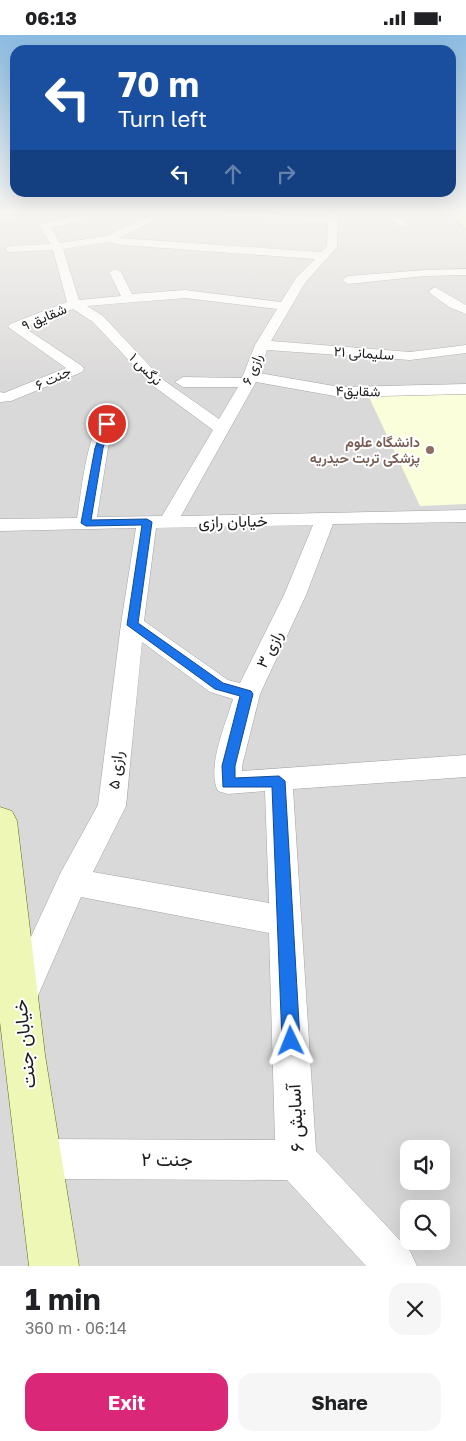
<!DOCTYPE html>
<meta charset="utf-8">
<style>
:root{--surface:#fff;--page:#f6f6f6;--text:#202124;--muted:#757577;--accent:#db2777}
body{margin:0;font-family:"Golos Text",Vazirmatn,sans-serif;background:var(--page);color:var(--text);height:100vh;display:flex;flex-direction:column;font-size:19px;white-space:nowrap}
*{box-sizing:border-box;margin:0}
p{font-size:16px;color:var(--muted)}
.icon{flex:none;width:28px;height:28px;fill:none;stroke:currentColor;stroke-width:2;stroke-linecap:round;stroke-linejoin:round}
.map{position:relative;height:1231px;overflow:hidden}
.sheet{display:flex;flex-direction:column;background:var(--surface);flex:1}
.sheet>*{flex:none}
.guide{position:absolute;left:10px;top:10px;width:446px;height:152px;border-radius:15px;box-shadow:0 5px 20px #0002;background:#1a4fa0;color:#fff;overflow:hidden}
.controls{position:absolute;left:400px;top:1105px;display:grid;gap:10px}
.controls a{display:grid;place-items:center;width:50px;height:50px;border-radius:10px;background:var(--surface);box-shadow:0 5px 20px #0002;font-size:25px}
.pin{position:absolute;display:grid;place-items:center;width:42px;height:42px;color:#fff;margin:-21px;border:2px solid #fff;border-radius:50%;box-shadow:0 1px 5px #0007}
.me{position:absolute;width:55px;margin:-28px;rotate:358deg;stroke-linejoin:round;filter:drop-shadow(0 0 4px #0008)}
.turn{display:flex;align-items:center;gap:18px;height:105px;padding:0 25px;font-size:22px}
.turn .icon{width:65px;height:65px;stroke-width:2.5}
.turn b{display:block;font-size:35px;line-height:42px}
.lanes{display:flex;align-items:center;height:48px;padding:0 25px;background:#0003;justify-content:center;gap:25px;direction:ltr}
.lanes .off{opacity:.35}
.round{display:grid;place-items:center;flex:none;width:52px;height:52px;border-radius:15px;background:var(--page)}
.summary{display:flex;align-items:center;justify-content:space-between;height:85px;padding:0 25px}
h1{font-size:30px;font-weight:700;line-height:38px}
.primary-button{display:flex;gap:10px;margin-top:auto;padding:10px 25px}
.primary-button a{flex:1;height:58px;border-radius:15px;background:var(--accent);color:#fff;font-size:20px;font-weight:700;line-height:58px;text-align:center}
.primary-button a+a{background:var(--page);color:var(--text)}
.status{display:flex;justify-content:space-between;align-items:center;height:35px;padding:0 25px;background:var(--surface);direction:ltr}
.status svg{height:14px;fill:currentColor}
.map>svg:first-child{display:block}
.residential{fill:#dad9d9;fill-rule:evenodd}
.education{fill:#fbfeda}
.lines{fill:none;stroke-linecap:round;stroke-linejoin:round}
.street-casing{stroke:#a3a3a3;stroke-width:1}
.secondary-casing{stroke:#5b6d09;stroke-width:1}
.street{fill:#fff;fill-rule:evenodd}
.secondary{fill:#eff7b6;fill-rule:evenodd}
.route{fill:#1a73e8;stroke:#114b97}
.education-dot{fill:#8d6e63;stroke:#fff;stroke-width:2}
.labels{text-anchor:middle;stroke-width:4;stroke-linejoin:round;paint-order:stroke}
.far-street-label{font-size:14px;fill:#1c1c1c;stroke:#fff}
.far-education-label{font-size:14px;font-weight:bold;fill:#785e54;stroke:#fff;text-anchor:end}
.street-label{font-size:16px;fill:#1c1c1c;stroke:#fff}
.near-street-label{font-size:19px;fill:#1c1c1c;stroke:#fff}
</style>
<div class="status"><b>06:13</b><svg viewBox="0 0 49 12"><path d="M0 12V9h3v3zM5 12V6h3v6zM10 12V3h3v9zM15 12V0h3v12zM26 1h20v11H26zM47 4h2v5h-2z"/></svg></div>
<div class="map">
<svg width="466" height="1231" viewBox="0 0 466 1231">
<rect width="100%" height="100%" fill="#edeae2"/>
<path class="residential" d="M0 176H466V1231H0ZM409 1114H441V1146H409ZM409 1174H441V1206H409Z"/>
<path class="education" d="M466 357V469L420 471 368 360Z"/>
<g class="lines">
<defs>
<path id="street" d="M79 176H90L95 182 51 193 60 208 106 201 160 176H173L119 203 321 217 327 211 328 187 230 183 201 176 328 181V176H338L337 212 305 248 271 306 410 317 466 310V318L410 325 267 315 259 338 340 352 466 349V359L340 362 256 347 181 481 466 475V487L333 489 306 560 260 659 242 731V736L466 720V742L293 754 316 1116 410 1216 417 1231H366L287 1145 37 1144 23 1138 17 1124 23 1110 37 1104 275 1105 269 898 81 862 33 972 21 977 9 972 4 960 61 837 98 770 121 589 136 493 0 496V484L77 483C82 455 85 408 101 386H113L115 389 108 413 97 482 162 481 213 395 152 350 93 287 73 274 25 293 82 331 84 334 82 337 11 366 0 367V357L4 358 66 333 8 292 10 289 67 267 53 215 10 217 5 214 10 211 50 209 40 191 41 189 83 180ZM109 207 122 210 315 224 296 243 281 267 185 255 132 259 121 237 115 234 109 237 121 261 79 265 63 214ZM185 263 277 274 255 310 242 343 183 342 175 347 183 352H238L219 384 162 344 103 281 87 271ZM313 490 284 560 240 648 228 645 144 586 156 493ZM142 607 210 657 233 664C226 688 206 734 218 756L228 759 265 756 269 868 93 837 126 771Z
M381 176H392L409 190 400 192Z
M466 234V240L425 241 348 249 342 245 348 241 425 235Z
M435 252 466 270V279L449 272 431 259 429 256Z"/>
<path id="secondary" d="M449 176H461L466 182V194L462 192Z
M0 772 12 776 17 786 45 1020 79 1231H29L0 987Z"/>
</defs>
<use href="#street" class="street-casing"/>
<use href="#secondary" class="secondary-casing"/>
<use href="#street" class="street"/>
<use href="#secondary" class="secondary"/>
</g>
<linearGradient id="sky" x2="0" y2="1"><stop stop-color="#8cbce2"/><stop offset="0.51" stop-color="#f7f6f2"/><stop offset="1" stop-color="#f7f6f2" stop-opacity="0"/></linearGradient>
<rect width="466" height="348" fill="url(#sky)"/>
<path class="route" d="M105 388 111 389 103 413 91 485 147 484 152 487 138 588 223 648 251 656 253 659 235 731V743L279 741 285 746 300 1006 297 1012 291 1014 285 1012 282 1006 272 752H223L222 731 240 661 215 654 127 590 142 490 86 491 81 488 95 413Z"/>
<circle class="education-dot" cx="430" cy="415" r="5"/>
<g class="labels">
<g class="far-street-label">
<text transform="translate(44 282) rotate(-23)" y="5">شقایق ۹</text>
<text transform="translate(364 318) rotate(4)" y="5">سلیمانی ۲۱</text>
<text transform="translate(146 334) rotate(45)" y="5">نرگس ۱</text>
<text transform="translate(252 334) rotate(-68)" y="5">رازی ۶</text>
<text transform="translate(53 343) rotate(-25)" y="5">جنت ۶</text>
<text transform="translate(358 356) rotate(1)" y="5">شقایق۴</text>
</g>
<g class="far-education-label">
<text x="420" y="412">دانشگاه علوم<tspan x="420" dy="16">پزشکی تربت حیدریه</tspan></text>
</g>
<g class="street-label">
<text transform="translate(233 486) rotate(-1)" y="6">خیابان رازی</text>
<text transform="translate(269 614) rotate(-63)" y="6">رازی ۳</text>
<text transform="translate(115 735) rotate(-84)" y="6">رازی ۵</text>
</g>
<g class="near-street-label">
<text transform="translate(24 1009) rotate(-96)" y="7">خیابان جنت</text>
<text transform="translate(295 1083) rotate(-93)" y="7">آسایش ۶</text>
<text x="167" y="1131">جنت ۲</text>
</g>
</g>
</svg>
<div class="controls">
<a><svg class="icon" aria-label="sound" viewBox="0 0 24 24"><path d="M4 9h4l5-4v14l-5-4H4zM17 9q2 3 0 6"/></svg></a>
<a><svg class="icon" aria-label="search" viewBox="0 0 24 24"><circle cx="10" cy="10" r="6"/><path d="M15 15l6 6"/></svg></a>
</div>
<div class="pin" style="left:107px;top:389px;background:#d93025"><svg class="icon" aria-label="arrive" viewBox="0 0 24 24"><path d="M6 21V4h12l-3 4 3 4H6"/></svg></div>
<svg class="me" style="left:291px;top:1006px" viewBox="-20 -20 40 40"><path d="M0-17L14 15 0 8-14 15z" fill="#1a73e8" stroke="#fff" stroke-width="4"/></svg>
<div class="guide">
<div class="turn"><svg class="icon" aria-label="left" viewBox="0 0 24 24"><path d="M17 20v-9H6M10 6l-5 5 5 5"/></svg><div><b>70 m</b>Turn left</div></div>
<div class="lanes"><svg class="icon" aria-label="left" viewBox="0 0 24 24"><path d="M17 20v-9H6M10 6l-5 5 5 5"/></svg><svg class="icon off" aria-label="ahead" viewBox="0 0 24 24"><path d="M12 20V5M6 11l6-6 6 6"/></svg><svg class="icon off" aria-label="right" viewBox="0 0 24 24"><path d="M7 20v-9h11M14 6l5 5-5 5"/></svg></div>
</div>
</div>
<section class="sheet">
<div class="summary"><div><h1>1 min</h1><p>360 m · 06:14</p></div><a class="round"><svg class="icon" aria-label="close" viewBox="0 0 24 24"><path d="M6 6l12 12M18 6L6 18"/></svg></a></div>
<div class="primary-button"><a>Exit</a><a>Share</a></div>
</section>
